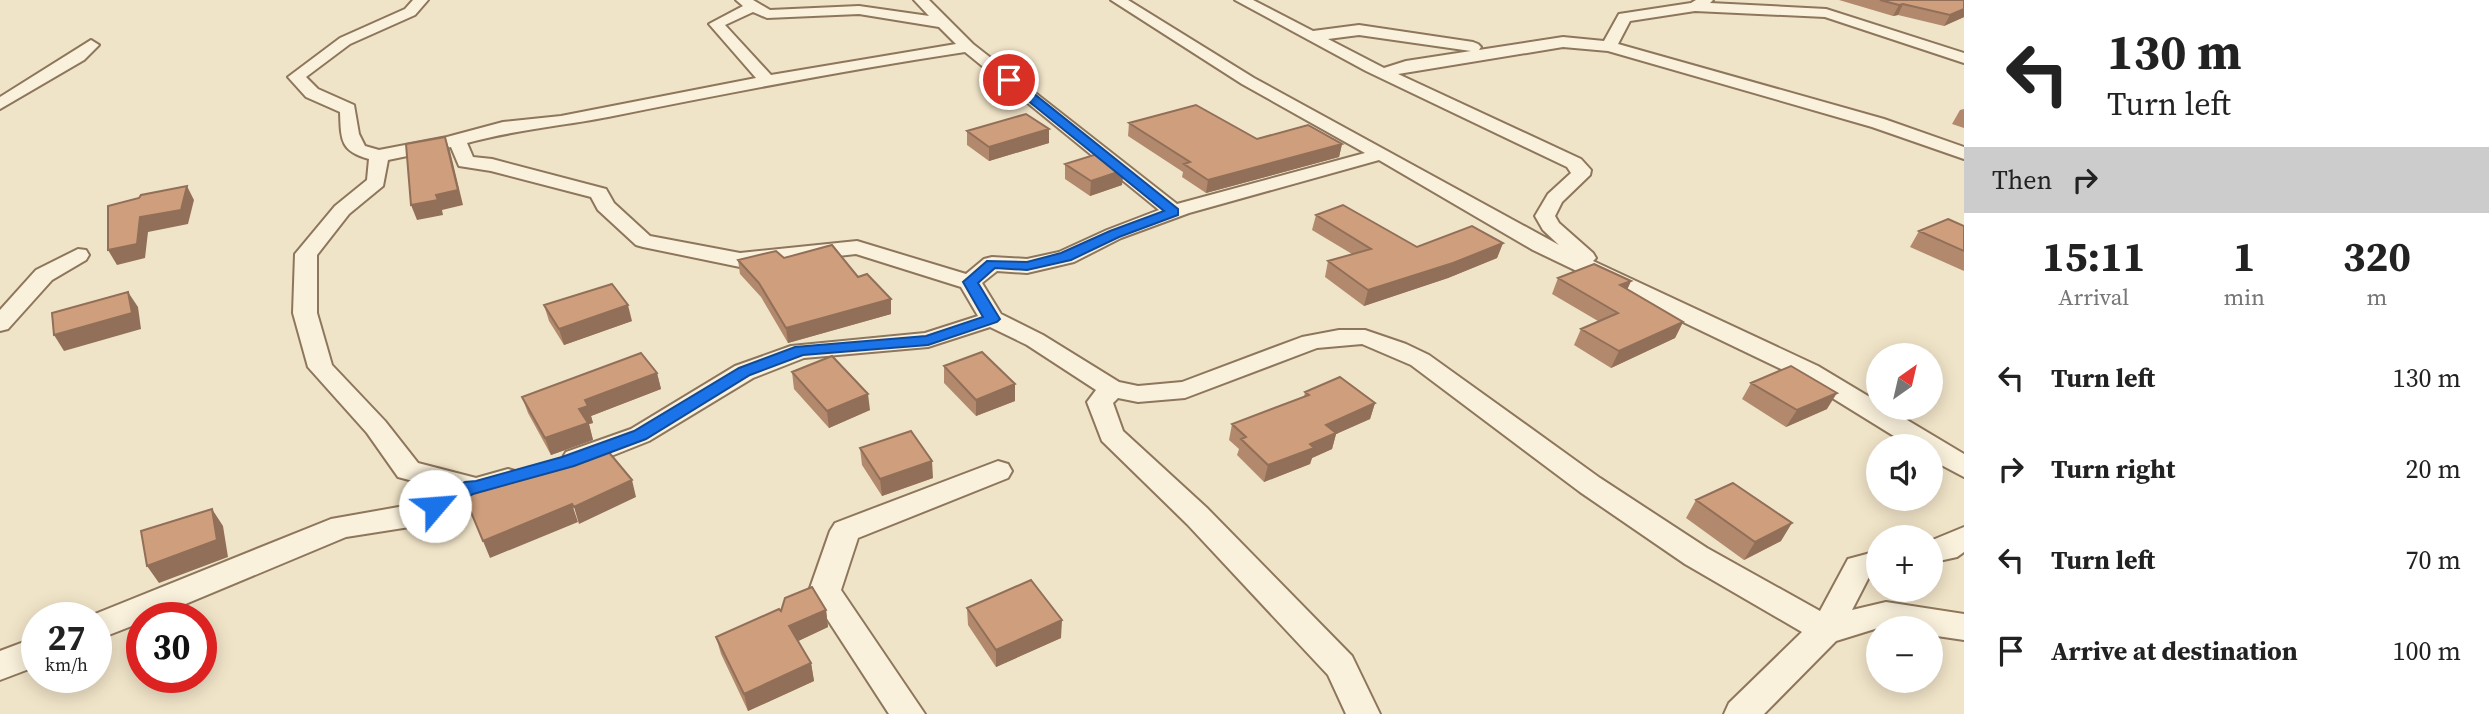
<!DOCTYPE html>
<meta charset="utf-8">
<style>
:root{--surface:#fff;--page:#f6f6f6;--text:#222;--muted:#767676}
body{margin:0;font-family:"Source Serif 4",serif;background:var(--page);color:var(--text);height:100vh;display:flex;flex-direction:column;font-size:26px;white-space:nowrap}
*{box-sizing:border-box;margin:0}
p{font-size:23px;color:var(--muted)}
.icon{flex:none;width:38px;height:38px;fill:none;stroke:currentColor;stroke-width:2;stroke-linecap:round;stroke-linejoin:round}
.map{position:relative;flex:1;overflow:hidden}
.drawer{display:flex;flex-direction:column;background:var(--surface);width:525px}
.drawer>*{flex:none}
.banner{background:#fff;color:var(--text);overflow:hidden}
.needle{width:46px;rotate:34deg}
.fabs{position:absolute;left:1866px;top:343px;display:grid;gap:14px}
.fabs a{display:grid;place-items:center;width:77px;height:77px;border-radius:50%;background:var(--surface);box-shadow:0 4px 18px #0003;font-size:35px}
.speed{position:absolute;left:21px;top:602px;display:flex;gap:14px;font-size:35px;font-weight:700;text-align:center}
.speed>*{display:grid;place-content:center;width:91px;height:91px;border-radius:50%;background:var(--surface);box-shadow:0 4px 18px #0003;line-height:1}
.speed small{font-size:18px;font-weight:400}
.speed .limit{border:10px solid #d22;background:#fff;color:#111}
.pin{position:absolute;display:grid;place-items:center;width:60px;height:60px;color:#fff;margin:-30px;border:4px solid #fff;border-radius:50%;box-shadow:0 2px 7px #0007}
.me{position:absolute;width:77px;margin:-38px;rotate:63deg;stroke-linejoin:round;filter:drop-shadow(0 0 5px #0008)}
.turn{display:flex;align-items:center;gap:24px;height:147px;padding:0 28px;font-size:32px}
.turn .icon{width:91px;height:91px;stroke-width:2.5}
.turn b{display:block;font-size:49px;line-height:60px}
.then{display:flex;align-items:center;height:66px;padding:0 28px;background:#0003;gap:14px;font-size:26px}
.eta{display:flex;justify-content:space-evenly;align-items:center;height:119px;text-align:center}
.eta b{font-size:42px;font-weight:700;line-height:49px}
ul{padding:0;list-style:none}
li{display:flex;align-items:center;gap:21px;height:91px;padding:0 28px}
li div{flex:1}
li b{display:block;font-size:26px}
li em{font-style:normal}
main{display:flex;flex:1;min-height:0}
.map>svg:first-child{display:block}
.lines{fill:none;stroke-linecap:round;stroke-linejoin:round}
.street-casing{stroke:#8d765c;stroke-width:4}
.street{fill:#faf1dc;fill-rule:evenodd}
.wall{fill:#b2896c}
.shaded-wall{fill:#916f58}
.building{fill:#cf9f7d;stroke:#916f58;stroke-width:2}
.route{fill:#1a73e8;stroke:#114b97;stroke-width:2}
</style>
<main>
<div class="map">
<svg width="1964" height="714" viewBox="0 0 1964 714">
<rect width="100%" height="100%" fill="#f0e4c8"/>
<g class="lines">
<defs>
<path id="street" d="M413 0H428L415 15 350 44 306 77 318 89 354 105 359 134 365 146 379 150 447 137 503 122 561 116 756 78 709 24 743 6 736 0H753L770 10 859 6 929 16 914 0H929L973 44 1177 204 1365 153 1242 84 1111 0H1128L1254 78 1559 245 1543 230 1535 216 1548 194 1571 173 1567 167 1366 71 1235 0H1253L1313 31 1359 25 1473 42 1478 44 1481 47 1479 50 1563 37 1604 41 1619 14 1691 3 1696 0H1713L1710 3 1826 9 1964 53V63L1825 17 1695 11 1630 21 1618 44 1884 119 1964 147V159L1872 127 1608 51 1563 47 1398 74 1581 159 1591 170 1590 175 1562 202 1555 216 1559 223 1593 253 1596 258 1593 261 1818 366 1878 402V408H1887L1964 454V477L1930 459V446H1910L1800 378 1533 250 1379 160 1189 213 1121 238 1074 262 1027 273 997 271 982 283 1001 314 1043 335 1119 382 1138 386 1182 382 1302 337 1339 330H1365L1406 344 1429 355 1600 478 1707 548 1820 611 1848 559 1878 551V575L1869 577 1852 610 1886 602 1964 614V640L1930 635V628H1878L1836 641 1764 714H1724L1729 703 1802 632 1685 564 1580 492 1411 365 1362 344 1317 348 1185 398 1138 402 1118 398 1113 403 1123 431 1207 508 1352 656 1380 714H1346L1328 675 1187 524 1102 441 1087 402 1096 390 1027 345 990 327 928 347 804 358 753 378 649 441 586 466 576 468 566 466 562 459 566 452 631 429 735 366 791 346 925 333 978 316 961 287 856 254 740 267 643 247 636 245 598 210 591 197 491 171 459 166 451 147 388 160 383 186 349 214 317 255V313L332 365 385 421 418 463 476 478 508 469 518 472 522 479 518 486 475 498 416 526 346 537 152 618H142V622L96 640V618H85L331 519 410 505 443 489 398 477 367 433 308 367 293 313 295 254 335 206 367 180 369 159C340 151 341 140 340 112L306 97 288 77 340 38 405 9ZM753 12 767 18 859 14 939 27 956 44 771 75 725 25ZM1359 35 1471 51 1406 61 1384 68 1328 39ZM965 52 1159 210 1107 230 1059 252 1027 259 992 257 984 259 966 274 857 241 740 253 650 236 614 203 606 189 492 159 473 157 467 143C514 130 561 126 608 117 727 93 845 70 965 52Z
M91 40 99 45 84 60 0 109V97Z
M78 249 86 250 89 255 86 260 52 280 8 329 0 331V310L36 270Z
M998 461 1008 464 1012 471 1008 478 858 538 841 590 925 714H889L809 591 830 531 835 523Z
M1964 527V552L1957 557 1930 563V541Z
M37 637V666L0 680V651Z"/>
</defs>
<use href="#street" class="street-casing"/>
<use href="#street" class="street"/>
</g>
<path class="wall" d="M1839 0H1964V17L1944 26 1898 15 1893 16Z
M1964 109V128L1952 124 1960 110Z
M1129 123 1257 139 1342 144 1339 157 1206 193 1182 177 1183 172 1128 136Z
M1049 129V143L989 161 967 145V131Z
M1065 164 1122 185 1090 196 1065 179Z
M1316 215 1417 247 1503 243 1497 258 1448 278 1364 306 1325 277 1328 261 1352 254 1312 230Z
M1964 226V271L1910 247 1919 231Z
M784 258 858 277 891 299V314L788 343 761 297 740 274 738 260Z
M1558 278 1631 281 1627 289 1683 322 1675 338 1611 368 1574 345 1581 329 1598 321 1552 294Z
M544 305 632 321 564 345 549 321Z
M944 366 1015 384V401L976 416 944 383Z
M792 372 870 410 829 428 794 389Z
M657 373 661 389 591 416 593 423 589 424 593 440 551 455 528 413 522 397Z
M1751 383 1827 409 1786 427 1742 399Z
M1305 392 1375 403 1370 419 1336 434 1332 449 1312 458 1310 464 1264 482 1237 455 1239 449 1229 440 1232 424 1304 397Z
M860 448 933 478 882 496 862 465Z
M1696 500 1781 541 1744 560 1686 518Z
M967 608 1061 638 996 667 968 625Z
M826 610 828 627 798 641 811 663 814 681 748 711 721 654 716 637Z"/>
<path class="shaded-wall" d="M1903 4 1898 15 1893 16 1899 5Z
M1964 9V17L1944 26 1950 15Z
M1049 129V143L989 161V147Z
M445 137 450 151 463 205 442 210 443 215 417 220 411 205 436 195Z
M1342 144 1339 157 1206 193 1208 180Z
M1124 170 1122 185 1090 196 1091 181Z
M187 186 194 200 188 224 148 232 145 258 117 265 108 250 140 217Z
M1503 243 1497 258 1448 278 1364 306 1368 290Z
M1631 281 1624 297 1620 285Z
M128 292 138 307 141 329 64 351 54 335Z
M891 299V314L788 343 786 328Z
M628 305 632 321 564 345 559 329Z
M1683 322 1675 338 1611 368 1619 351Z
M657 373 661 389 591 416 593 423 589 424 593 440 551 455 545 438 579 409 585 400Z
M1015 384V401L976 416V400Z
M1837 393 1827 409 1786 427 1797 410Z
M868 394 870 410 829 428 827 411Z
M1375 403 1370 419 1336 434 1332 449 1312 458 1310 464 1264 482 1268 465 1310 444 1326 425Z
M932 461 933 478 882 496 880 479Z
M632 480 636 497 579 524 574 507Z
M572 504 578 522 490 558 483 541Z
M212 509 223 526 228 557 159 583 147 566Z
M1792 523 1781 541 1744 560 1755 542Z
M826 610 828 627 792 644 789 626Z
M1062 620 1061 638 996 667V650Z
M811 663 814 681 748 711 744 694Z"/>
<path class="building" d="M1880 0H1964V9L1950 15 1903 4 1899 5Z
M1196 105 1257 139 1308 125 1342 144 1208 180 1184 164 1190 162 1129 123Z
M1026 114 1049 129 989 147 967 131Z
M445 137 458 190 436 195 438 200 411 205 406 144Z
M1097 154 1124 170 1091 181 1065 164Z
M187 186 181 210 140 217 137 244 108 250V206L139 198 141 195Z
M1343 205 1417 247 1472 226 1503 243 1453 263 1368 290 1328 261 1371 249 1316 215Z
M1948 219 1964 226V251L1919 231Z
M832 245 858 277 867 274 891 299 786 328 759 283 738 260 776 251 784 258Z
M1594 264 1631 281 1620 285 1683 322 1619 351 1581 329 1618 313 1558 278Z
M612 284 628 305 559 329 544 305Z
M128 292 132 313 54 335 52 313Z
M982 352 1015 384 976 400 944 366Z
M641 353 657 373 585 400 588 406 579 409 588 423 545 438 522 397Z
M832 356 868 394 827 411 792 372Z
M1791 366 1837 393 1797 410 1751 383Z
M1340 377 1375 403 1326 425 1336 433 1310 444 1314 448 1268 465 1241 439 1246 437 1232 424 1309 395 1305 392Z
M911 431 932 461 880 479 860 448Z
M602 444 632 480 574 507 572 504 483 541 463 493Z
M1733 483 1792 523 1755 542 1696 500Z
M212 509 217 540 147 566 141 531Z
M1031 580 1062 620 996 650 967 608Z
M812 587 826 610 789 626 811 663 744 694 716 637 779 609 781 611 785 598Z"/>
<path class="route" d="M1005 77H1013L1178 209V215L1119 237 1071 260 1027 270 995 268 978 283 1000 319 997 322 928 345 803 355 750 375 646 439 574 466 473 494 441 510H428L425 506 428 501 465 482 476 481 562 457 634 431 739 368 795 347 926 336 983 317 963 282 987 261 1027 262 1061 253 1110 231 1164 211 1005 82Z"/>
</svg>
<div class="fabs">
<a><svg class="needle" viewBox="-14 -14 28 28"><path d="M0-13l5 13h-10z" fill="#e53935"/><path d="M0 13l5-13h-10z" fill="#767676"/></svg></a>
<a><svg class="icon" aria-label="sound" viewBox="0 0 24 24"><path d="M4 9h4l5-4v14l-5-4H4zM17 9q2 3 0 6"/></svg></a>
<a>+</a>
<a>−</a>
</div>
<div class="speed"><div>27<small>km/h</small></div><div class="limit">30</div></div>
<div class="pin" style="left:1009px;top:80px;background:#d93025"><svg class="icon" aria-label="arrive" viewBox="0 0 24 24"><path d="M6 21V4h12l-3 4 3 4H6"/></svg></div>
<svg class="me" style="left:435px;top:506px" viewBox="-20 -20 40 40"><circle r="19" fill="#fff"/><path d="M0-13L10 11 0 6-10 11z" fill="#1a73e8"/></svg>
</div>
<section class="drawer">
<div class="banner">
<div class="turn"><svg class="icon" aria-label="left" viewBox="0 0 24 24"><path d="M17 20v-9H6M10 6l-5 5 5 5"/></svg><div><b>130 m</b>Turn left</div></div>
<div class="then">Then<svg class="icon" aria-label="right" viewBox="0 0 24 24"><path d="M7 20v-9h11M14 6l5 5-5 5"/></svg></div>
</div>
<div class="eta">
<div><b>15:11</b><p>Arrival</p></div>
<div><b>1</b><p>min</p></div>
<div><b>320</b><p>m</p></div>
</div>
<ul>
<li><svg class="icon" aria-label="left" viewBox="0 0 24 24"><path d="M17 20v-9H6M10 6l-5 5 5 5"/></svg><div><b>Turn left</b></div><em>130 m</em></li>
<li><svg class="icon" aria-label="right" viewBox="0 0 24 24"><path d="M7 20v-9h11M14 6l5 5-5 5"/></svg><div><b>Turn right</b></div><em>20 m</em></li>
<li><svg class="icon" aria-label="left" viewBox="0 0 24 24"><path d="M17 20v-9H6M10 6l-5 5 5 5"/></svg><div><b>Turn left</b></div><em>70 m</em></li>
<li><svg class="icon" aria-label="arrive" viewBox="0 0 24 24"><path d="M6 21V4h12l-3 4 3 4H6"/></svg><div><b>Arrive at destination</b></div><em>100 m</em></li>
</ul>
</section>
</main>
